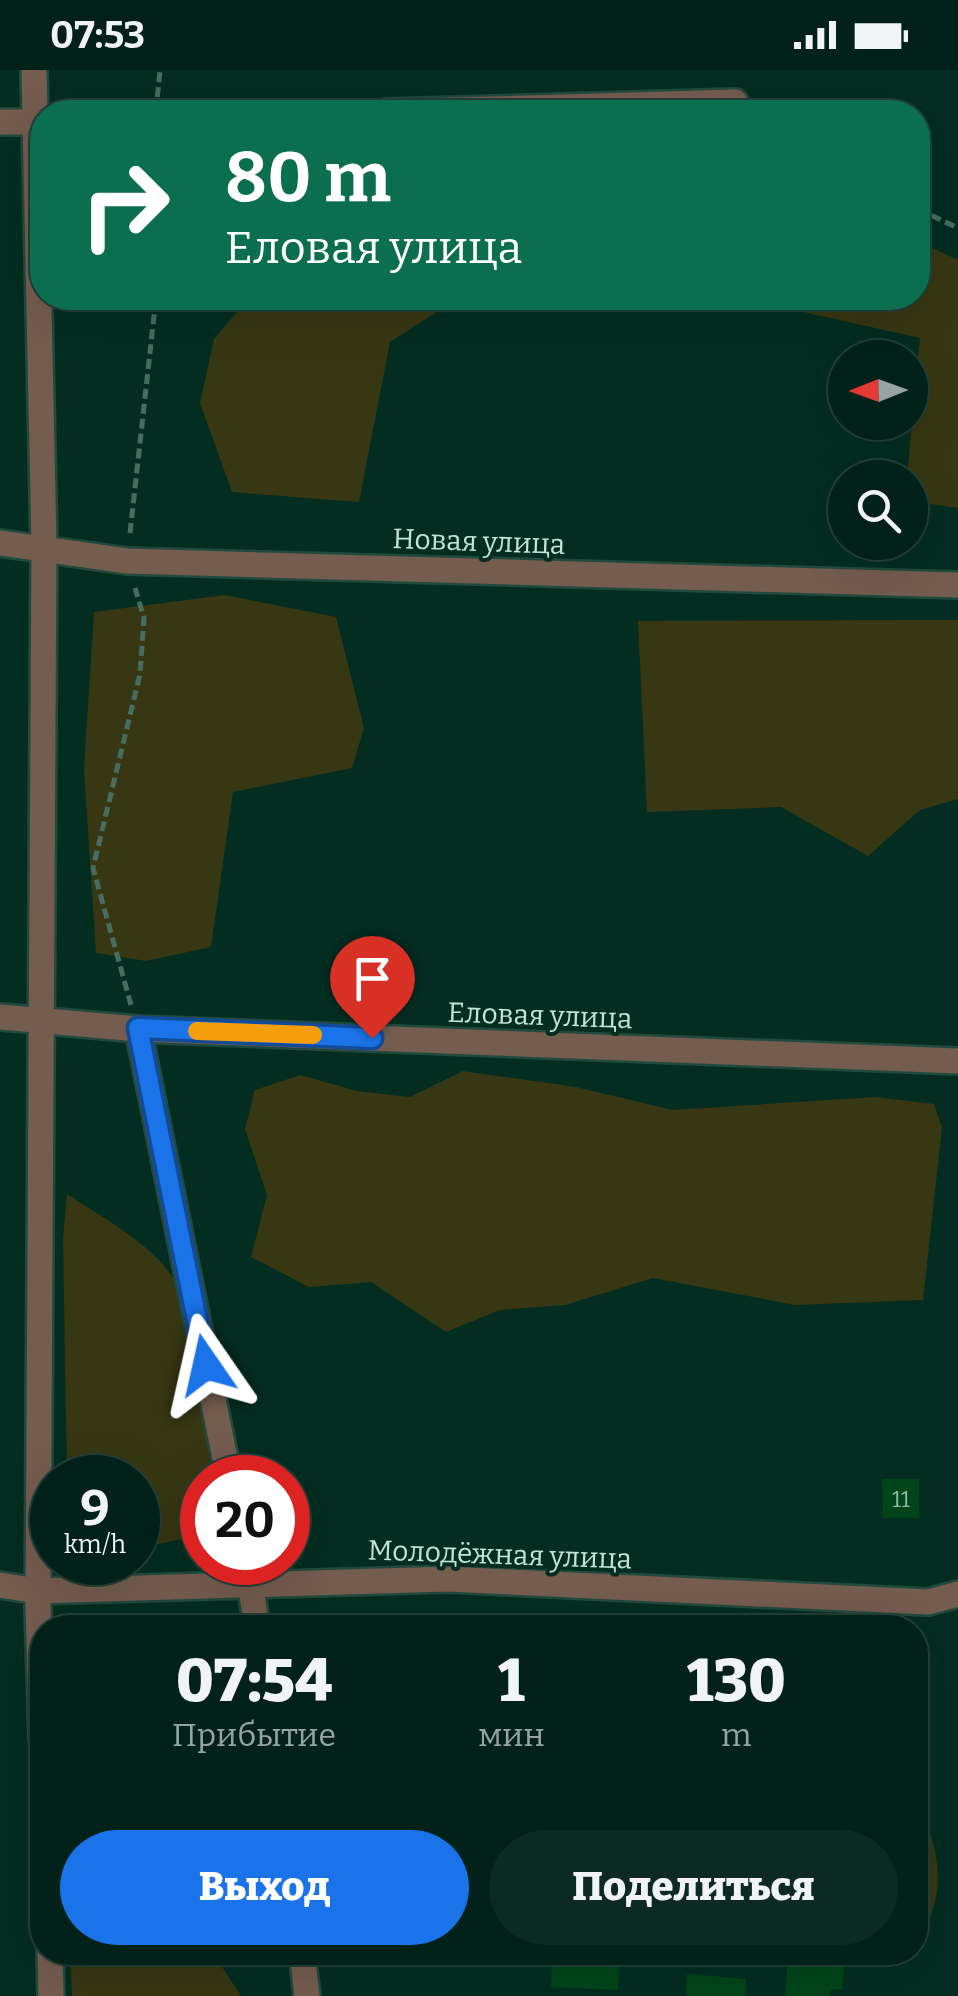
<!DOCTYPE html>
<html lang="ru">
<meta charset="utf-8">
<style>
:root{--surface:#022219;--page:#0c2a22;--text:#f1f3f6;--muted:#96a4a2;--line:#233f38;--accent:#1a73e8}
body{margin:0;font-family:Bitter,serif;background:var(--page);color:var(--text);height:100vh;display:flex;flex-direction:column;font-size:38px;white-space:nowrap}
*{box-sizing:border-box;margin:0}
p{font-size:32px;color:var(--muted)}
.icon{flex:none;width:55px;height:55px;fill:none;stroke:currentColor;stroke-width:2;stroke-linecap:round;stroke-linejoin:round}
.map{position:relative;flex:1;overflow:hidden}
.details{position:absolute;left:30px;top:1545px;width:898px;height:350px;display:flex;flex-direction:column;background:var(--surface);border-radius:40px;box-shadow:0 10px 40px #0002,0 0 0 2px var(--line)}
.details>*{flex:none}
.top-card{position:absolute;left:30px;top:30px;width:900px;height:210px;border-radius:40px;box-shadow:0 10px 40px #0002,0 0 0 2px var(--line);background:#0b6e4f;color:#fff;overflow:hidden}
.needle{width:65px;rotate:269deg}
.controls{position:absolute;left:828px;top:270px;display:grid;gap:20px}
.controls a{display:grid;place-items:center;width:100px;height:100px;border-radius:50%;background:var(--surface);box-shadow:0 10px 40px #0002,0 0 0 2px var(--line);font-size:50px}
.speed{position:absolute;left:30px;top:1385px;display:flex;gap:20px;font-size:50px;font-weight:700;text-align:center}
.speed>*{display:grid;place-content:center;width:130px;height:130px;border-radius:50%;background:var(--surface);box-shadow:0 10px 40px #0002,0 0 0 2px var(--line);line-height:1}
.speed small{font-size:25px;font-weight:400}
.speed .limit{border:15px solid #d22;background:#fff;color:#111}
.pin{position:absolute;display:grid;place-items:center;width:85px;height:85px;color:#fff;margin:-102px -42px;border-radius:50% 50% 50% 0;rotate:-45deg;box-shadow:0 0 10px #0007}
.pin .icon{rotate:45deg}
.me{position:absolute;width:110px;margin:-55px;rotate:349deg;stroke-linejoin:round;filter:drop-shadow(0 0 8px #0008)}
.turn{display:flex;align-items:center;gap:35px;height:210px;padding:0 30px;font-size:45px}
.turn .icon{width:130px;height:130px;stroke-width:2.5}
.turn b{display:block;font-size:70px;line-height:85px}
.eta{display:flex;justify-content:space-evenly;align-items:center;height:170px;text-align:center}
.eta b{font-size:60px;font-weight:800;line-height:70px}
.button{display:flex;gap:20px;margin-top:auto;padding:20px 30px}
.button a{flex:1;height:115px;border-radius:60px;background:var(--accent);color:#fff;font-size:40px;font-weight:800;line-height:115px;text-align:center}
.button a+a{background:var(--page);color:var(--text)}
.status{display:flex;justify-content:space-between;align-items:center;height:70px;padding:0 50px;background:var(--surface);direction:ltr}
.status svg{height:28px;fill:currentColor}
.map>svg:first-child{display:block}
.green{fill:#373713}
.building{fill:#00451a}
.lines{fill:none;stroke-linecap:round;stroke-linejoin:round}
.minor-casing{stroke:#214a3e;stroke-width:30}
.path{stroke:#466d60;stroke-width:5;stroke-dasharray:10 5;stroke-linecap:butt}
.minor{stroke:#745c4f;stroke-width:25}
.route-casing{stroke:#114b97;stroke-width:25}
.route{stroke:#1a73e8;stroke-width:18}
.slow{stroke:#f59e0b;stroke-width:18}
.labels{text-anchor:middle;stroke-width:8;stroke-linejoin:round;paint-order:stroke}
.number-label{font-size:22px;fill:#91bca7}
.street-label{font-size:28px;fill:#c1e4d6;stroke:#032d21}
</style>
<div class="status"><b>07:53</b><svg viewBox="0 0 49 12"><path d="M0 12V9h3v3zM5 12V6h3v6zM10 12V3h3v9zM15 12V0h3v12zM26 1h20v11H26zM47 4h2v5h-2z"/></svg></div>
<div class="map">
<svg width="958" height="1926" viewBox="0 0 958 1926">
<rect width="100%" height="100%" fill="#032d21"/>
<path class="green" d="M918 171 958 190V438L910 431 907 407 920 268 741 228H918Z
M328 228H458L390 272 359 432 232 422 200 333 214 269 244 234Z
M225 525 336 547 364 658 352 698 233 722 211 877 146 891 96 883 84 699 94 542Z
M958 550V729L920 740 868 786 781 737 647 742 638 551Z
M463 1001 576 1017 673 1040 875 1027 934 1034 942 1058 923 1230 795 1235 653 1208 565 1235 500 1240 446 1262 371 1212 309 1217 251 1187 267 1125 245 1059 255 1020 300 1005 357 1021 410 1027Z
M67 1124C100 1146 140 1167 166 1198 198 1236 213 1358 211 1407L202 1408V1464L138 1479V1408L67 1407 63 1168Z
M915 1718C938 1783 952 1815 915 1879Z
M85 1882 213 1883 241 1926H72L70 1886Z"/>
<path class="building" d="M882 1409H919V1448H883Z
M552 1882H619L618 1920 551 1917Z
M797 1882 845 1885 842 1920 830 1919 829 1926H785L788 1890 797 1891Z
M687 1904 746 1909 745 1926H686Z"/>
<g class="lines">
<defs>
<path id="minor" d="M34 0 44 475 38 1538 42 1668
M387 42 735 32
M0 52H42
M0 473 127 491 958 515
M0 947 138 959 958 991
M138 959 229 1408
M247 1492 257 1558
M0 1515 38 1521 448 1509 928 1532 958 1524
M50 1882 51 1926
M302 1882 307 1926"/>
</defs>
<use href="#minor" class="minor-casing"/>
<path class="path" d="M156 42 160 0
M918 139 958 158
M130 463 156 228
M131 935 93 798 140 604 144 548 135 518"/>
<use href="#minor" class="minor"/>
</g>
<g class="lines">
<defs>
<path id="route" d="M206 1295 138 958 372 968"/>
</defs>
<use href="#route" class="route-casing"/>
<use href="#route" class="route"/>
<path class="slow" d="M197 961 313 965"/>
</g>
<g class="labels">
<g class="number-label">
<text x="901" y="1437">11</text>
</g>
<g class="street-label">
<text transform="translate(479 471) rotate(2)" y="10">Новая улица</text>
<text transform="translate(540 945) rotate(2)" y="10">Еловая улица</text>
<text transform="translate(500 1484) rotate(2)" y="10">Молодёжная улица</text>
</g>
</g>
</svg>
<div class="controls">
<a><svg class="needle" viewBox="-14 -14 28 28"><path d="M0-13l5 13h-10z" fill="#e53935"/><path d="M0 13l5-13h-10z" fill="#96a4a2"/></svg></a>
<a><svg class="icon" aria-label="search" viewBox="0 0 24 24"><circle cx="10" cy="10" r="6"/><path d="M15 15l6 6"/></svg></a>
</div>
<div class="speed"><div>9<small>km/h</small></div><div class="limit">20</div></div>
<div class="pin" style="left:372px;top:968px;background:#d93025"><svg class="icon" aria-label="arrive" viewBox="0 0 24 24"><path d="M6 21V4h12l-3 4 3 4H6"/></svg></div>
<svg class="me" style="left:206px;top:1295px" viewBox="-20 -20 40 40"><path d="M0-17L14 15 0 8-14 15z" fill="#1a73e8" stroke="#fff" stroke-width="4"/></svg>
<div class="top-card">
<div class="turn"><svg class="icon" aria-label="right" viewBox="0 0 24 24"><path d="M7 20v-9h11M14 6l5 5-5 5"/></svg><div><b>80 m</b>Еловая улица</div></div>
</div>
<section class="details">
<div class="eta">
<div><b>07:54</b><p>Прибытие</p></div>
<div><b>1</b><p>мин</p></div>
<div><b>130</b><p>m</p></div>
</div>
<div class="button"><a>Выход</a><a>Поделиться</a></div>
</section>
</div>
